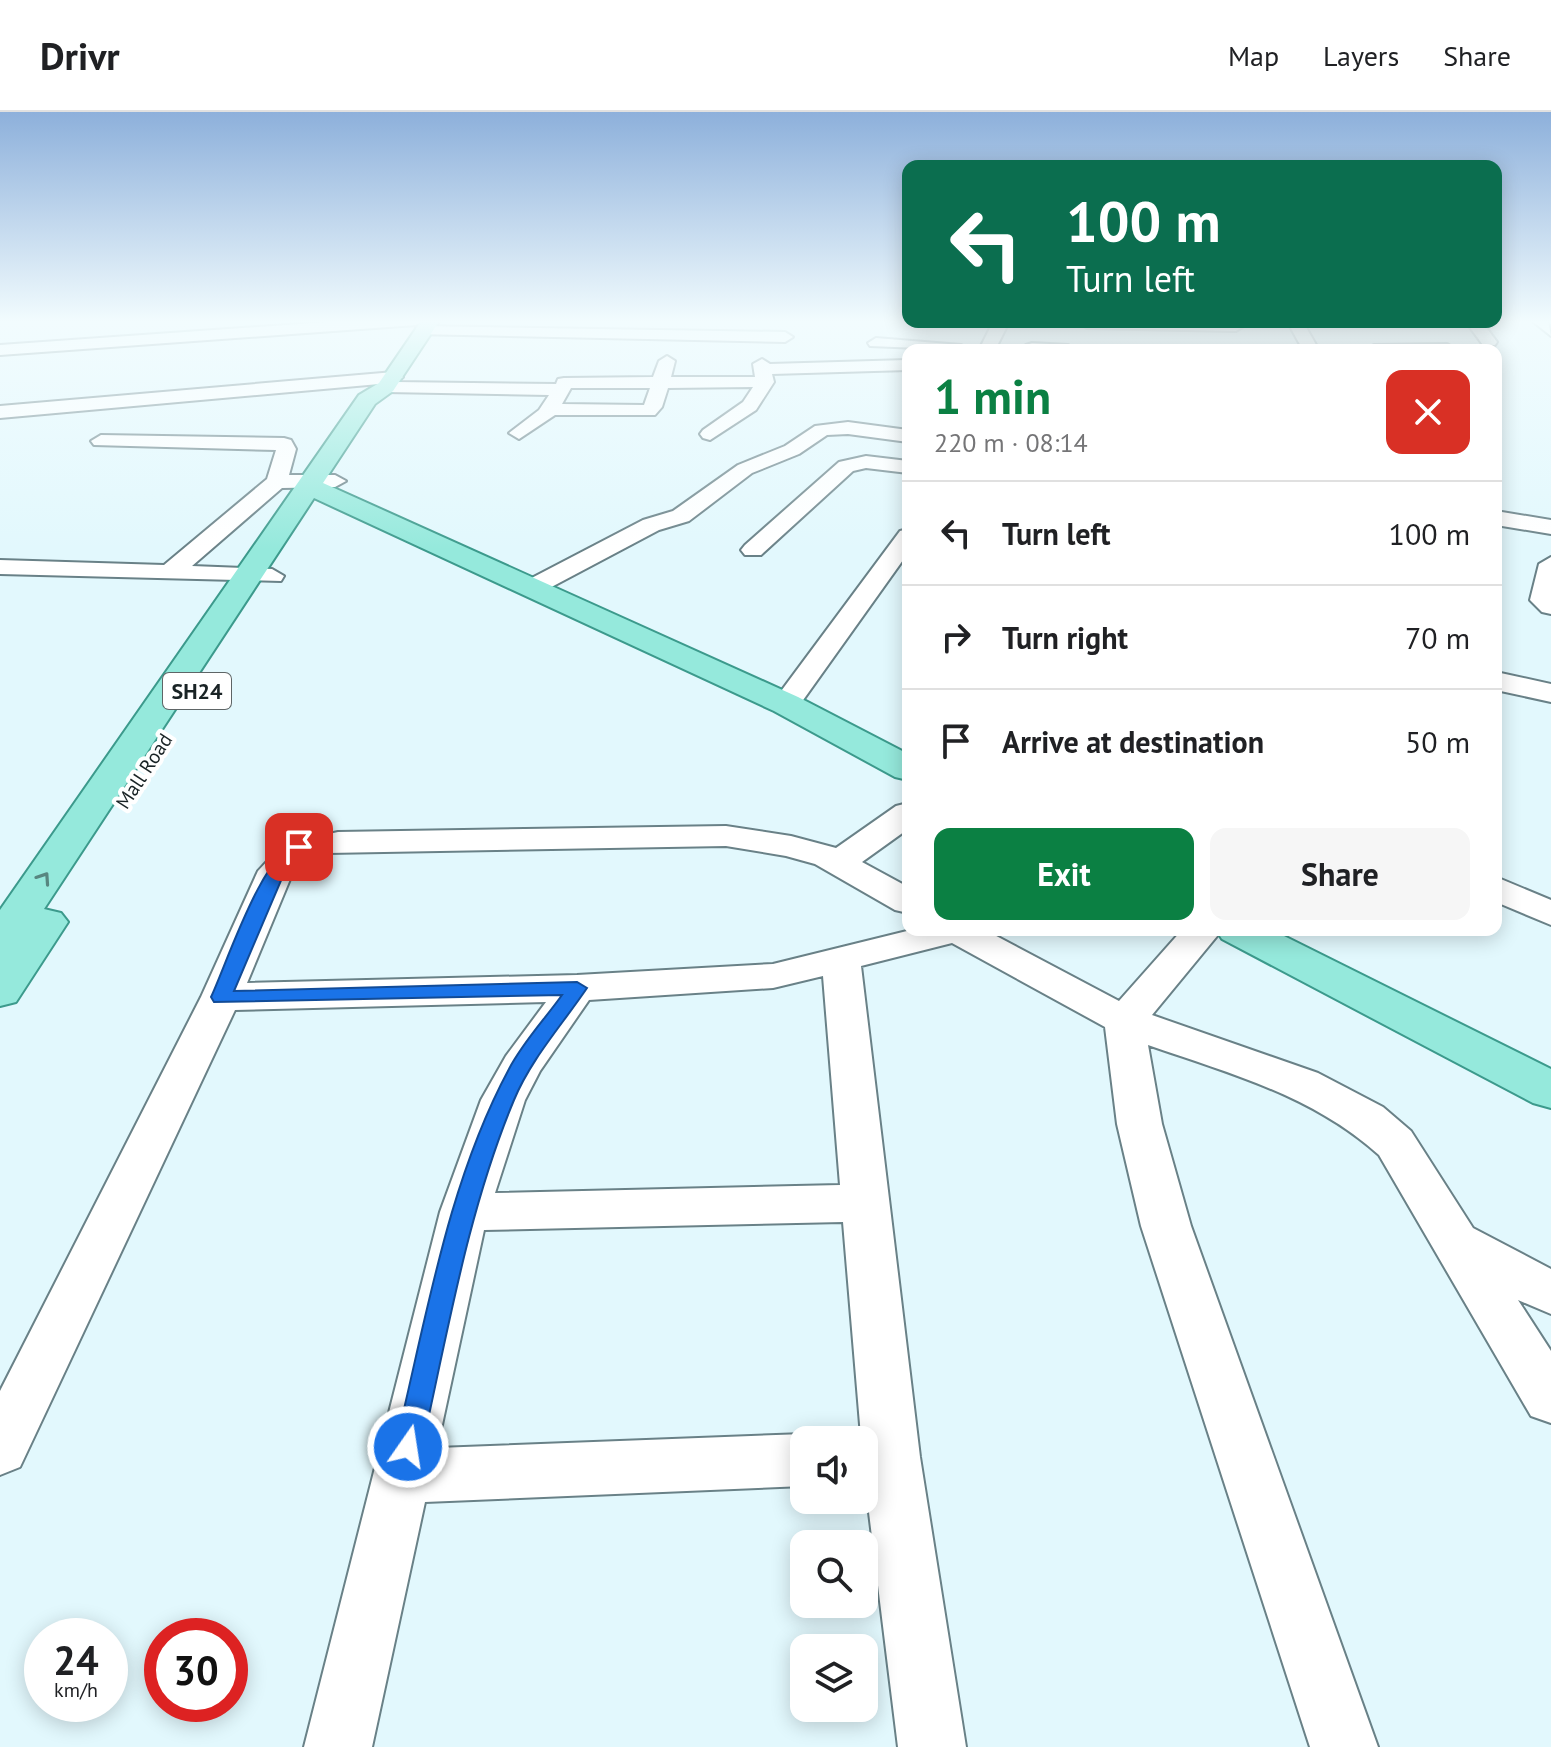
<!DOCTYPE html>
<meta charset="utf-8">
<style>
:root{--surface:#fff;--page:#f6f6f6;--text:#202124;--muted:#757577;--line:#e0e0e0;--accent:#0b8043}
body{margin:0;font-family:"PT Sans",sans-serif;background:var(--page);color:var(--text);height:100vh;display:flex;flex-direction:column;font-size:30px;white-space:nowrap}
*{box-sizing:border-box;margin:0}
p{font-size:26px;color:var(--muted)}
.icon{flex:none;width:44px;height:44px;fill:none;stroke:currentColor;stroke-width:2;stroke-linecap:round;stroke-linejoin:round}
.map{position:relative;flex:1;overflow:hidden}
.details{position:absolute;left:902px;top:232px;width:600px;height:592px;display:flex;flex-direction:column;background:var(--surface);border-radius:16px;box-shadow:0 4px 20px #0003}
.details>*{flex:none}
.banner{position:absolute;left:902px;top:48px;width:600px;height:168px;border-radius:16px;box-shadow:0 4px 20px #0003;background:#0b6e4f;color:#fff;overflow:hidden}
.fabs{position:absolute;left:790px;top:1314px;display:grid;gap:16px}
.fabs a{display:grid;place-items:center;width:88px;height:88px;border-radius:16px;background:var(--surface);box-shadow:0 4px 20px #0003;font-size:40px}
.speed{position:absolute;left:24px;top:1506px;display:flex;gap:16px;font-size:40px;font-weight:700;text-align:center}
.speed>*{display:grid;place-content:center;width:104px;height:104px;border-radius:50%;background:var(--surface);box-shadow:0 4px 20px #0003;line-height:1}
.speed small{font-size:20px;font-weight:400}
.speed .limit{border:12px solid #d22;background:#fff;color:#111}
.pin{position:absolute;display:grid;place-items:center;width:68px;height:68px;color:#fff;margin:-34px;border-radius:16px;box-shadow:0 4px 12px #0006}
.me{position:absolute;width:88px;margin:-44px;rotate:13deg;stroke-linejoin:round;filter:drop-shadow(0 0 6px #0008)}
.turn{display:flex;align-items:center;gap:28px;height:168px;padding:0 32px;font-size:36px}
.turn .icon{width:104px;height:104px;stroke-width:2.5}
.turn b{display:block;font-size:56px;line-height:68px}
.round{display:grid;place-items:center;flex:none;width:84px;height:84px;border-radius:16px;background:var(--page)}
.summary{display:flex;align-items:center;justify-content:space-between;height:136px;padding:0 32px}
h1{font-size:48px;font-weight:700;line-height:60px;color:var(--accent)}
.button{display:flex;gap:16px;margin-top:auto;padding:16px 32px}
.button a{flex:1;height:92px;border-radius:16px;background:var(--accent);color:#fff;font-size:32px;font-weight:700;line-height:92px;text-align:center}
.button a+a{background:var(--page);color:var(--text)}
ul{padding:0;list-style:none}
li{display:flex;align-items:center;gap:24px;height:104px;padding:0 32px;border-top:2px solid var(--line)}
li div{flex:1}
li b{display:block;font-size:30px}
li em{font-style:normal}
header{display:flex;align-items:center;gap:48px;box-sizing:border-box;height:112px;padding:0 40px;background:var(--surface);border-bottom:2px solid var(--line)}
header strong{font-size:38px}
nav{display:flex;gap:44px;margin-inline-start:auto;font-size:28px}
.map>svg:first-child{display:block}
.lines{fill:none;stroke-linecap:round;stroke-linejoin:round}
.minor-casing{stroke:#698187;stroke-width:4}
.major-casing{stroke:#3c9a8c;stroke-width:4}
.minor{fill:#fff;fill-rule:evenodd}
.major{fill:#95e9dc;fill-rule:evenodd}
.oneway{stroke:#578680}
.route{fill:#1a73e8;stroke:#114b97;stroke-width:2}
.labels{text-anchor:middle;stroke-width:8;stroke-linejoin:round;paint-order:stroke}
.far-street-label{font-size:20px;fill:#192325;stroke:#fff}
.shield{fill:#fff;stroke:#5e6566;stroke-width:2}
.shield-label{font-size:22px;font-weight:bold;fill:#192325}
</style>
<header>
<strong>Drivr</strong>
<nav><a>Map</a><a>Layers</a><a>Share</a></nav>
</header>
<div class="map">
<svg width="1551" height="1635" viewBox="0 0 1551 1635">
<rect width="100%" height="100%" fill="#e2f8fd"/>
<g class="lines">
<defs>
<path id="minor" d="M356 208H424L416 213 0 243V233Z
M1531 208H1548L1551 224Z
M993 210H1009L995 238H979Z
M1239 210 1244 214 1236 219 1087 216 1079 211Z
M1466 210H1482L1497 230 1495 233H1483Z
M1288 211 1303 210 1319 238H1303Z
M422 214 785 220 793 225 785 230 416 222V216Z
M876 226 961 233 969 238 870 234 868 231Z
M1032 231 1068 233 1076 238H1025L1026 233Z
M1447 232 1455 237 1366 238 1374 233Z
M667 244 675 249 671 265H755L753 252 762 247 770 252 907 248 908 258 772 262 774 270 756 298 710 328 703 326 700 322 703 318 743 290 753 275 668 276 662 295 655 303H555L519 327 509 321 539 298 549 283 386 280 380 279 379 272 0 306V294L394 260 403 265 396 270 556 272 558 267 564 266 653 265 659 249ZM571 276H650L644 293 562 292Z
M848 310 908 318V330L848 322 827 323 799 342 752 361 689 409 659 418 542 480H524L520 475 524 470 643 408 673 399 738 353 785 334 815 314Z
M101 323 284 326 291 328 296 337 289 363H335L346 369 335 375 282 376 192 454 272 457 284 464 281 469 0 462V448L164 453 267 367 276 338 94 333 91 329Z
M866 344 908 349V361L866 356 853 359 761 443H745L741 438 745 433 839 350Z
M1496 399 1551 408V422L1496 413Z
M908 417V441L796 598H776L771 592 776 586 900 419Z
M1551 445V502L1542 500 1530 488 1539 452Z
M1496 560 1551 572V590L1496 578Z
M908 691V717L862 750 908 775V801L895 798 815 752 786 744 726 734 328 741 308 747 293 760 247 871 577 863 773 852 911 818H985L1119 889 1182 818H1222L1152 903 1318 961 1383 995 1411 1019 1473 1116 1551 1157V1202L1518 1188 1551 1239V1311L1531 1304 1379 1043C1312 983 1231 962 1148 933L1162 1012 1191 1114 1378 1635H1310L1141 1114 1117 1012 1105 915 952 831 861 854 920 1345 966 1635H898L864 1360 843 1110 484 1118 437 1336 804 1322 821 1328H804V1374L425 1390 372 1635H304L440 1100 481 988 506 944 546 890 235 898 20 1355 0 1363V1279L201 885 258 759 283 732 338 720 726 714 791 724 836 736 896 694ZM823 864 840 1073 495 1081 525 988 540 959 589 888 773 876Z
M1496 765 1551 788V813L1496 790Z"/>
<path id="major" d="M422 208H440L393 279 375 292 323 371 798 585 908 642V668L895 665 774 599 314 386 44 797 61 801 68 810 16 890 0 894V798L359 283 379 271Z
M1216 818H1272L1551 957V996L1533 991 1222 827Z"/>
</defs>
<use href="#minor" class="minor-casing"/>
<use href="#major" class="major-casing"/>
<use href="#minor" class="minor"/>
<use href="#major" class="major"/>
</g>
<defs><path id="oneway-chevron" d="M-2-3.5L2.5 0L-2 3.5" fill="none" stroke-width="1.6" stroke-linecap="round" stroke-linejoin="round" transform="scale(2)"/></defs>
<use class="oneway" href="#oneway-chevron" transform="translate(44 766) rotate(-56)"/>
<linearGradient id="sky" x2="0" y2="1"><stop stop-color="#8db0db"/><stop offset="0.48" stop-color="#f2fcfe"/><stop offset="1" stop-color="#f2fcfe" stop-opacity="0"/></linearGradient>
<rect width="1551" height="437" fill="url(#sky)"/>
<path class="route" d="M299 730 307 735 285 759 234 879 577 870 587 876C562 913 531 947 514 988 468 1098 448 1219 422 1335L418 1344 408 1347 399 1344 395 1335C426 1209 447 1072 509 957 523 930 545 907 562 883L214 890 211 885C227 851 263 739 299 730Z"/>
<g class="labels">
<g class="far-street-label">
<text transform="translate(144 659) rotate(-57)" y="7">Mall Road</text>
</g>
<rect class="shield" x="163" y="561" width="68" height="36" rx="6"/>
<g class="shield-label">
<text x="197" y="587">SH24</text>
</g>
</g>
</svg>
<div class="fabs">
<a><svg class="icon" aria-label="sound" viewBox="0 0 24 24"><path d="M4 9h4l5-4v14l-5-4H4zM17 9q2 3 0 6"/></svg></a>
<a><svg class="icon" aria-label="search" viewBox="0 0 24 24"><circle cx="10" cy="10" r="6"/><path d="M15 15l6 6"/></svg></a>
<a><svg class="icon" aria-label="layers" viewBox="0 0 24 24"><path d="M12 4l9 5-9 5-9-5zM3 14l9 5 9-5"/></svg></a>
</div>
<div class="speed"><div>24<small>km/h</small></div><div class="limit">30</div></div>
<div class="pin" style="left:299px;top:735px;background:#d93025"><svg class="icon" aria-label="arrive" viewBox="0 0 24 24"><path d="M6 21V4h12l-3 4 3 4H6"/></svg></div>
<svg class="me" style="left:408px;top:1335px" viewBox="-20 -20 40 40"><circle r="17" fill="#1a73e8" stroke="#fff" stroke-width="3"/><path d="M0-11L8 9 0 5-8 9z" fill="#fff"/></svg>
<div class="banner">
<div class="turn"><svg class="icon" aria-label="left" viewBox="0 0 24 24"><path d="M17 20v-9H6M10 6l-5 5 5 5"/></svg><div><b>100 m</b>Turn left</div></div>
</div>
<section class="details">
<div class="summary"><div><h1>1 min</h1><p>220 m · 08:14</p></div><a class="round" style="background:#d93025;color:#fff"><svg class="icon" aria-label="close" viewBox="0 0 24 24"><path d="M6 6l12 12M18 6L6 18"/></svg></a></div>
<ul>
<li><svg class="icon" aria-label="left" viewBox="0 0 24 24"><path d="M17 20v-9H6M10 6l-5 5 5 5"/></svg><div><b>Turn left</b></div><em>100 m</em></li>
<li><svg class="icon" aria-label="right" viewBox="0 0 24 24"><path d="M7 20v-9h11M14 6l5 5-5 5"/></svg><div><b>Turn right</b></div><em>70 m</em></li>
<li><svg class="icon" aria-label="arrive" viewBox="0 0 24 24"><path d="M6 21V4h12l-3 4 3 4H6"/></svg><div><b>Arrive at destination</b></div><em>50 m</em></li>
</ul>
<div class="button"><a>Exit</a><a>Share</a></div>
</section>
</div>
